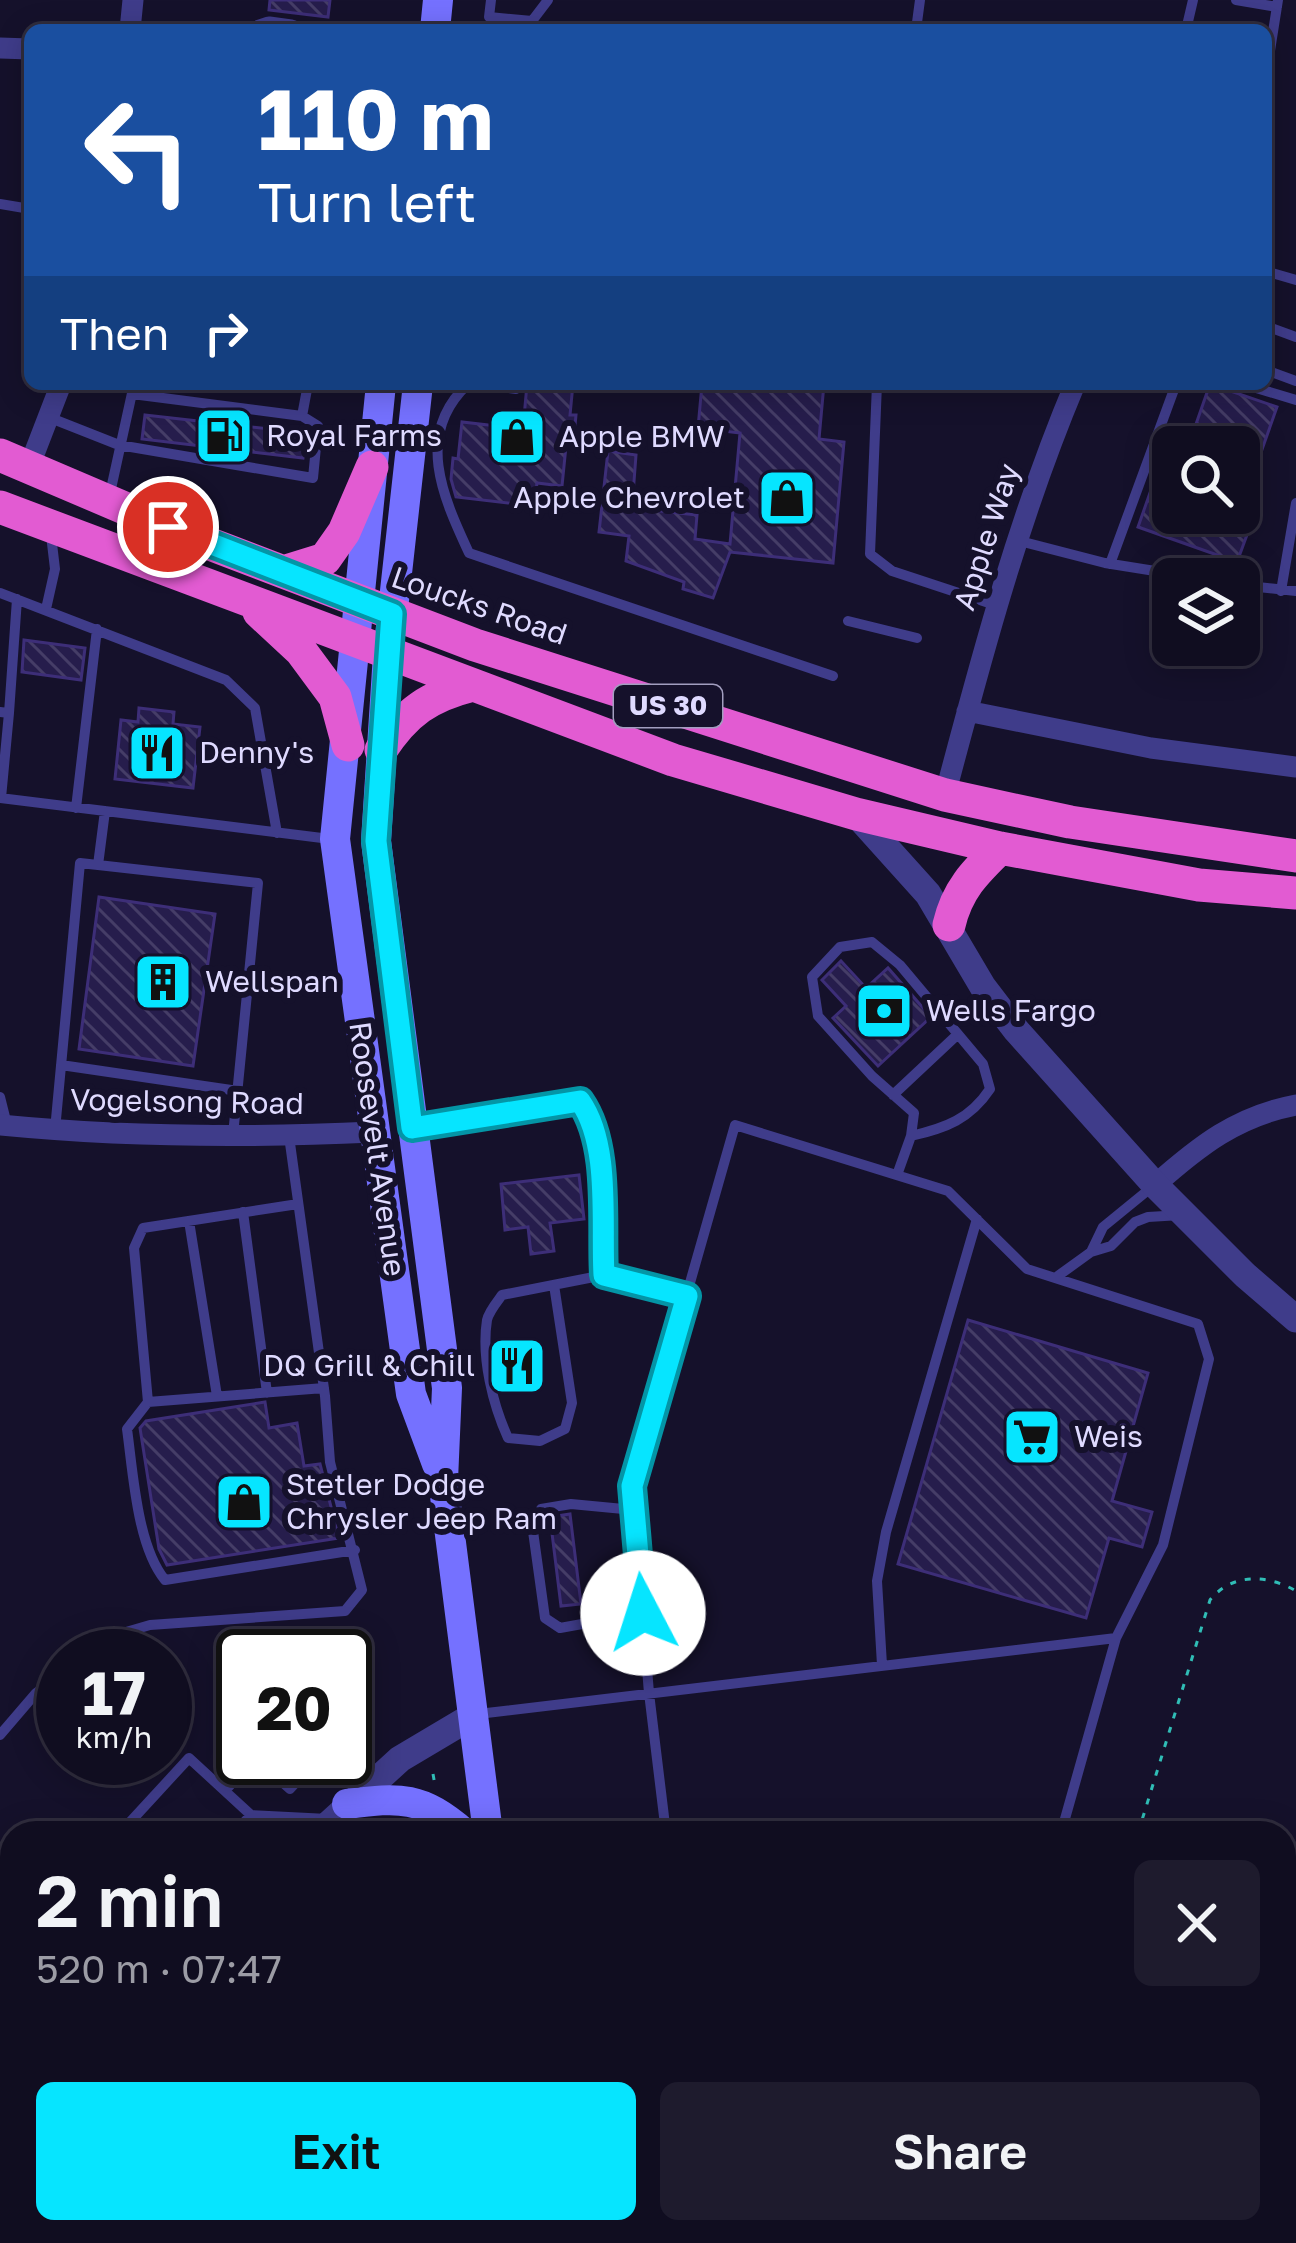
<!DOCTYPE html>
<meta charset="utf-8">
<style>
:root{--surface:#100d20;--page:#1e1b2d;--text:#f1f3f6;--muted:#9c9ca5;--line:#302d3e;--accent:#06e5ff}
body{margin:0;font-family:"Golos Text",sans-serif;background:var(--page);color:var(--text);height:100vh;display:flex;flex-direction:column;font-size:45px;white-space:nowrap}
*{box-sizing:border-box;margin:0}
p{font-size:39px;color:var(--muted)}
.icon{flex:none;width:66px;height:66px;fill:none;stroke:currentColor;stroke-width:2;stroke-linecap:round;stroke-linejoin:round}
.map{position:relative;flex:1;overflow:hidden}
.sheet{position:absolute;left:0px;top:1821px;width:1296px;height:423px;display:flex;flex-direction:column;background:var(--surface);border-radius:36px 36px 0 0;box-shadow:0 6px 30px #0003,0 0 0 3px var(--line)}
.sheet>*{flex:none}
.top-card{position:absolute;left:24px;top:24px;width:1248px;height:366px;border-radius:18px;box-shadow:0 6px 30px #0003,0 0 0 3px var(--line);background:#1a4fa0;color:#fff;overflow:hidden}
.fabs{position:absolute;left:1152px;top:426px;display:grid;gap:24px}
.fabs a{display:grid;place-items:center;width:108px;height:108px;border-radius:18px;background:var(--surface);box-shadow:0 6px 30px #0003,0 0 0 3px var(--line);font-size:60px}
.speed{position:absolute;left:36px;top:1629px;display:flex;gap:24px;font-size:60px;font-weight:700;text-align:center}
.speed>*{display:grid;place-content:center;width:156px;height:156px;border-radius:50%;background:var(--surface);box-shadow:0 6px 30px #0003,0 0 0 3px var(--line);line-height:1}
.speed small{font-size:30px;font-weight:400}
.speed .limit{border:6px solid #111;border-radius:18px;background:#fff;color:#111}
.pin{position:absolute;display:grid;place-items:center;width:102px;height:102px;color:#fff;margin:-51px;border:6px solid #fff;border-radius:50%;box-shadow:0 3px 12px #0007}
.me{position:absolute;width:132px;margin:-66px;rotate:355deg;stroke-linejoin:round;filter:drop-shadow(0 0 9px #0008)}
.turn{display:flex;align-items:center;gap:42px;height:252px;padding:0 36px;font-size:54px}
.turn .icon{width:156px;height:156px;stroke-width:2.5}
.turn b{display:block;font-size:84px;line-height:102px}
.then{display:flex;align-items:center;height:114px;padding:0 36px;background:#0003;gap:24px;font-size:45px}
.round{display:grid;place-items:center;flex:none;width:126px;height:126px;border-radius:18px;background:var(--page)}
.head{display:flex;align-items:center;justify-content:space-between;height:204px;padding:0 36px}
h1{font-size:72px;font-weight:600;line-height:90px}
.primary-button{display:flex;gap:24px;margin-top:auto;padding:24px 36px}
.primary-button a{flex:1;height:138px;border-radius:18px;background:var(--accent);color:#111;font-size:48px;font-weight:600;line-height:138px;text-align:center}
.primary-button a+a{background:var(--page);color:var(--text)}
.map>svg:first-child{display:block}
.building{fill:url(#building-back-hatch);stroke:#3d2e78;stroke-width:3}
.lines{fill:none;stroke-linecap:round;stroke-linejoin:round}
.path{stroke:#30bdb6;stroke-width:3;stroke-dasharray:6 9;stroke-linecap:butt}
.service{stroke:#3f3c8a;stroke-width:10}
.minor{stroke:#3f3c8a;stroke-width:21}
.tertiary{stroke:#3f3c8a;stroke-width:27}
.secondary{stroke:#7571ff;stroke-width:30}
.trunk{stroke:#e25bd2;stroke-width:33}
.route-casing{stroke:#0495a6;stroke-width:30}
.route{stroke:#06e5ff;stroke-width:21}
.labels{text-anchor:middle;stroke-width:12;stroke-linejoin:round;paint-order:stroke}
.shield{fill:#15112b;stroke:#a29ebf;stroke-width:3}
.shield-label{font-size:27px;font-weight:bold;fill:#dfdaff}
.poi-label{font-size:30px;fill:#dfdaff;stroke:#15112b;text-anchor:start}
.street-label{font-size:30px;fill:#dfdaff;stroke:#15112b}
</style>
<div class="map">
<svg width="1296" height="2243" viewBox="0 0 1296 2243">
<defs>
<pattern id="building-back-hatch" width="6" height="6" patternUnits="userSpaceOnUse" patternTransform="scale(3)"><rect width="6" height="6" fill="#261d4c"/><path d="M-1 5l2 2M0 0l6 6M5-1l2 2" fill="none" stroke="#453d67"/></pattern>
</defs>
<rect width="100%" height="100%" fill="#15112b"/>
<path class="building" d="M270 0H330L328 17 269 10Z
M527 384H573L570 415H576L573 447 566 446 562 486 537 483 534 506 456 497 451 479 453 458 458 459 462 422 523 429Z
M702 384H824L819 439 844 442 833 563 730 552 713 598 683 589 684 582 626 561 629 536 599 532 608 451 636 455 632 508 697 515 695 539 730 544 740 433 698 428Z
M1210 384 1277 407 1241 509 1239 447H1188Z
M145 415 306 433 303 458 142 439Z
M1171 433 1173 513H1255L1237 562 1138 527Z
M24 640 85 648 81 680 22 672Z
M139 708 174 712 173 724 200 727 193 788 115 779 121 720 138 722Z
M99 897 215 914 193 1066 79 1049Z
M841 961 866 988 888 968 931 1017 878 1066 833 1018 846 1006 822 980Z
M579 1175 584 1219 550 1223 554 1251 531 1254 528 1227 505 1230 501 1184Z
M968 1320 1148 1373 1112 1501 1152 1512 1142 1547 1109 1538 1086 1618 898 1564Z
M265 1402 269 1428 297 1423 304 1466 320 1464 339 1538 167 1565 159 1549 140 1428 146 1421Z
M570 1514 581 1604 561 1606 550 1517Z"/>
<g class="lines">
<path class="path" d="M433 1774 435 1785
M1138 1833 1210 1600C1232 1573 1267 1574 1296 1591
M1036 2243 1039 2232"/>
<path class="service" d="M491 0 489 17 532 21 531 30
M1236 0 1277 7
M532 21 548 0
M916 30 920 0
M1186 30 1193 0
M1266 76 1278 0
M0 204 30 209
M1266 281 1272 273 1296 280
M1266 326 1296 337
M1266 370 1296 381
M468 384C414 434 443 497 469 553L833 676
M481 384 516 389 517 384
M877 384 870 554 892 571 995 605
M1243 384 1296 400
M132 394 302 416 308 384
M48 417 119 445 313 478 318 426 302 416
M109 498 134 384
M1016 540 1105 563 1205 579
M1110 564 1176 384
M1239 585 1296 591
M1281 591 1296 503
M0 593 226 680 255 708 277 833
M46 609 55 569 51 535
M848 621 917 638
M0 712 9 713 1 798
M9 713 17 599
M0 798 330 839
M76 808 97 629
M105 811 98 865 258 883 233 1135
M61 1065 238 1091
M893 1095 957 1035
M0 1097 7 1125
M418 1127 580 1101C611 1144 601 1223 604 1275L687 1296
M55 1130 80 863 98 865
M897 1175 911 1136 914 1113 872 1076 818 1016 812 977 840 947 872 942 900 965 983 1064 990 1089C970 1119 946 1128 911 1136
M298 1204 143 1228 134 1248 148 1402 127 1429C133 1472 137 1546 165 1580L355 1550
M243 1212 267 1393
M189 1221 217 1396
M1091 1252 1103 1227 1152 1187
M1055 1278 1091 1252 1111 1246 1135 1222 1148 1217 1181 1215
M554 1285 572 1403 565 1429 540 1441 508 1438C493 1405 481 1358 487 1320 489 1311 497 1302 502 1295L604 1275
M148 1402 324 1388
M634 1510 571 1504 541 1509 532 1524 545 1618 560 1628 643 1613
M90 1656 126 1632 150 1625 345 1611 362 1590 330 1462 325 1396 289 1136
M882 1665 877 1581 886 1532 977 1219
M478 1714 1116 1638
M0 1735 36 1693 63 1674
M255 1758 290 1789 318 1758
M225 1791 254 1758
M120 1833 189 1758 251 1815 328 1819
M234 1833 251 1815
M666 1833 649 1693 632 1486 735 1125 948 1191 1027 1269 1198 1324 1209 1359 1163 1545 1116 1638 1061 1833
M0 2082 12 2069
M0 2206 12 2215
M34 2232 48 2243"/>
<path class="minor" d="M130 30 133 0
M260 30 269 27 291 30
M0 48 30 49
M29 467 61 384
M967 711 1151 748 1296 767
M945 795C982 655 1019 517 1075 384
M0 1125C124 1137 249 1138 373 1132
M1155 1185C1199 1146 1237 1116 1296 1105"/>
<path class="tertiary" d="M856 814 928 894 983 987 1016 1030 1155 1185 1245 1275 1296 1319
M319 1833 400 1759 474 1715
M0 2173 12 2161"/>
<path class="secondary" d="M435 30 438 0
M381 384 335 839 411 1394 437 1464
M418 384 388 654 376 841 447 1388 443 1480 488 1833
M347 1804C401 1797 421 1796 464 1833
M571 2232 577 2243"/>
<path class="trunk" d="M0 455 197 539 475 645 945 795 1070 822 1296 856
M0 507 673 760 856 814 1000 848 1199 885 1296 893
M283 572 325 559 344 532 372 467
M259 612 301 651 335 697 348 745
M381 750C406 712 429 696 473 685
M949 925C957 890 975 872 1000 848"/>
</g>
<g class="lines">
<defs>
<path id="route" d="M168 527 392 614 376 841 412 1128 580 1101C611 1145 601 1223 604 1275L687 1296 632 1486 643 1613"/>
</defs>
<use href="#route" class="route-casing"/>
<use href="#route" class="route"/>
</g>
<defs>
<symbol id="fuel-square" viewBox="-11 -11 22 22"><rect x="-9" y="-9" width="18" height="18" rx="4" fill="#06e5ff" stroke="#15112b"/><path d="M-5.5-6h7V0h2V4h1.3V-2.5L3-4.5l.8-.8L6-3V5H2.5V1h-1V6h-7ZM-4.2-4.7v3.2H.2V-4.7Z" fill="#111"/></symbol>
<symbol id="shop-square" viewBox="-11 -11 22 22"><rect x="-9" y="-9" width="18" height="18" rx="4" fill="#06e5ff" stroke="#15112b"/><path d="M-5-2.5h2.3a2.7 3.5 0 0 1 5.4 0H5L5.5 6h-11ZM-1.5-2.5h3a1.5 2.3 0 0 0-3 0Z" fill="#111"/></symbol>
<symbol id="restaurant-square" viewBox="-11 -11 22 22"><rect x="-9" y="-9" width="18" height="18" rx="4" fill="#06e5ff" stroke="#15112b"/><path d="M-5-6h1v4h1v-4h1v4h1v-4h1v5L-1.5 .5V6h-2V.5L-5-1ZM5-6V6H3V1.5H1.5Q1.5-4 5-6Z" fill="#111"/></symbol>
<symbol id="building-square" viewBox="-11 -11 22 22"><rect x="-9" y="-9" width="18" height="18" rx="4" fill="#06e5ff" stroke="#15112b"/><path d="M-4-6H4V6H1V3H-1V6H-4ZM-2.5-4.3h1.7v1.8h-1.7ZM.8-4.3h1.7v1.8H.8ZM-2.5-1h1.7V.8h-1.7ZM.8-1h1.7V.8H.8Z" fill="#111"/></symbol>
<symbol id="bank-square" viewBox="-11 -11 22 22"><rect x="-9" y="-9" width="18" height="18" rx="4" fill="#06e5ff" stroke="#15112b"/><path d="M-6-4H6V4H-6ZM0-2.3a2.3 2.3 0 1 0 0 4.6a2.3 2.3 0 1 0 0-4.6Z" fill="#111"/></symbol>
<symbol id="supermarket-square" viewBox="-11 -11 22 22"><rect x="-9" y="-9" width="18" height="18" rx="4" fill="#06e5ff" stroke="#15112b"/><path d="M-6-5.5h2.5l.6 2H6L4.5 2H-2.5L-4.4-4H-6ZM-1.5 3.2a1.3 1.3 0 1 0 .1 0ZM3 3.2a1.3 1.3 0 1 0 .1 0Z" fill="#111"/></symbol>
</defs>
<g fill-rule="evenodd">
<use href="#fuel-square" x="191" y="403" width="66" height="66"/>
<use href="#shop-square" x="484" y="404" width="66" height="66"/>
<use href="#shop-square" x="754" y="465" width="66" height="66"/>
<use href="#restaurant-square" x="124" y="720" width="66" height="66"/>
<use href="#building-square" x="130" y="949" width="66" height="66"/>
<use href="#bank-square" x="851" y="978" width="66" height="66"/>
<use href="#restaurant-square" x="484" y="1333" width="66" height="66"/>
<use href="#supermarket-square" x="999" y="1404" width="66" height="66"/>
<use href="#shop-square" x="211" y="1469" width="66" height="66"/>
</g>
<g class="labels">
<rect class="shield" x="614" y="685" width="108" height="42" rx="9"/>
<g class="shield-label">
<text x="668" y="715">US 30</text>
</g>
<g class="poi-label">
<text x="266" y="446">Royal Farms</text>
<text x="559" y="447">Apple BMW</text>
<text x="745" y="508" text-anchor="end">Apple Chevrolet</text>
<text x="199" y="763">Denny's</text>
<text x="205" y="992">Wellspan</text>
<text x="926" y="1021">Wells Fargo</text>
<text x="475" y="1376" text-anchor="end">DQ Grill &amp; Chill</text>
<text x="1074" y="1447">Weis</text>
<text x="286" y="1495">Stetler Dodge<tspan x="286" dy="34">Chrysler Jeep Ram</tspan></text>
</g>
<g class="street-label">
<text transform="translate(987 537) rotate(-72)" y="10">Apple Way</text>
<text transform="translate(479 606) rotate(19)" y="10">Loucks Road</text>
<text transform="translate(187 1102) rotate(1)" y="10">Vogelsong Road</text>
<text transform="translate(377 1149) rotate(82)" y="10">Roosevelt Avenue</text>
</g>
</g>
</svg>
<div class="fabs">
<a><svg class="icon" aria-label="search" viewBox="0 0 24 24"><circle cx="10" cy="10" r="6"/><path d="M15 15l6 6"/></svg></a>
<a><svg class="icon" aria-label="layers" viewBox="0 0 24 24"><path d="M12 4l9 5-9 5-9-5zM3 14l9 5 9-5"/></svg></a>
</div>
<div class="speed"><div>17<small>km/h</small></div><div class="limit">20</div></div>
<div class="pin" style="left:168px;top:527px;background:#d93025"><svg class="icon" aria-label="arrive" viewBox="0 0 24 24"><path d="M6 21V4h12l-3 4 3 4H6"/></svg></div>
<svg class="me" style="left:643px;top:1613px" viewBox="-20 -20 40 40"><circle r="19" fill="#fff"/><path d="M0-13L10 11 0 6-10 11z" fill="#06e5ff"/></svg>
<div class="top-card">
<div class="turn"><svg class="icon" aria-label="left" viewBox="0 0 24 24"><path d="M17 20v-9H6M10 6l-5 5 5 5"/></svg><div><b>110 m</b>Turn left</div></div>
<div class="then">Then<svg class="icon" aria-label="right" viewBox="0 0 24 24"><path d="M7 20v-9h11M14 6l5 5-5 5"/></svg></div>
</div>
<section class="sheet">
<div class="head"><div><h1>2 min</h1><p>520 m · 07:47</p></div><a class="round"><svg class="icon" aria-label="close" viewBox="0 0 24 24"><path d="M6 6l12 12M18 6L6 18"/></svg></a></div>
<div class="primary-button"><a>Exit</a><a>Share</a></div>
</section>
</div>
